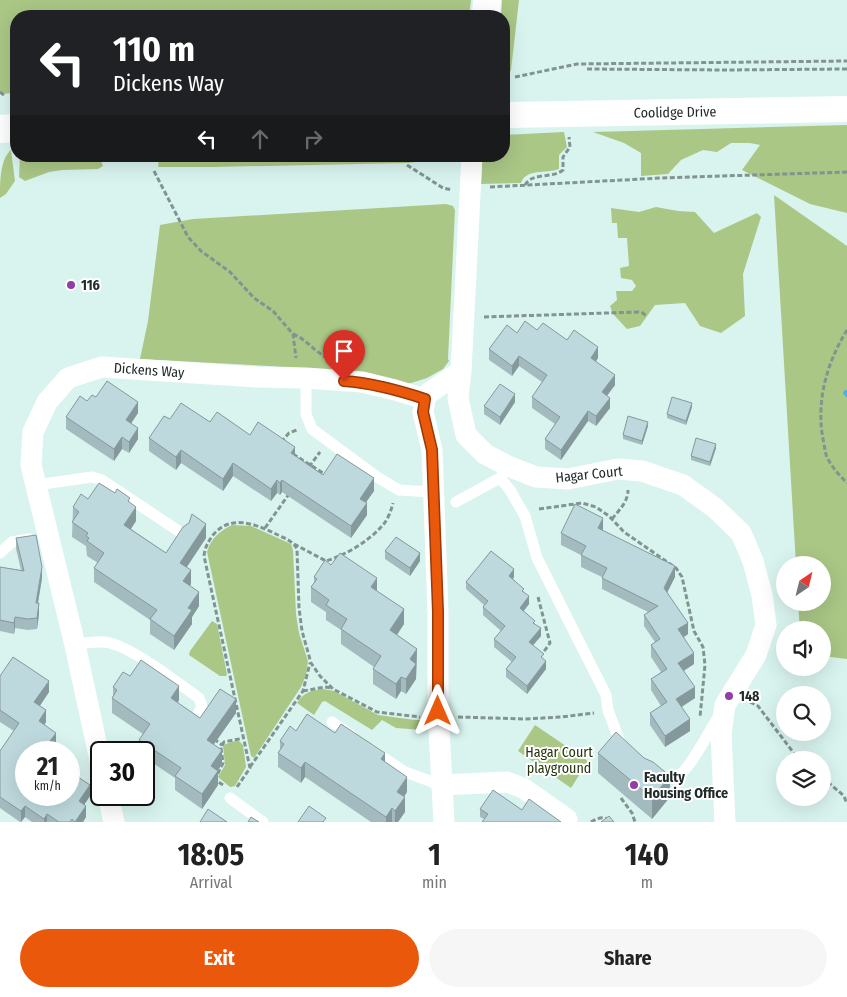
<!DOCTYPE html>
<style>
:root{--surface:#fff;--page:#f6f6f6;--text:#222;--muted:#767676;--accent:#ea580c}
body{margin:0;font-family:"Fira Sans Condensed",sans-serif;background:var(--page);color:var(--text);height:100vh;display:flex;flex-direction:column;font-size:19px;white-space:nowrap}
*{box-sizing:border-box;margin:0}
p{font-size:16px;color:var(--muted)}
.icon{flex:none;width:28px;height:28px;fill:none;stroke:currentColor;stroke-width:2;stroke-linecap:round;stroke-linejoin:round}
.map{position:relative;height:822px;overflow:hidden}
.sheet{display:flex;flex-direction:column;background:var(--surface);flex:1}
.sheet>*{flex:none}
.banner{position:absolute;left:10px;top:10px;width:500px;height:152px;border-radius:20px;box-shadow:0 5px 20px #0002;background:#202124;color:#fff;overflow:hidden}
.needle{width:32px;rotate:35deg}
.tools{position:absolute;left:776px;top:556px;display:grid;gap:10px}
.tools a{display:grid;place-items:center;width:55px;height:55px;border-radius:50%;background:var(--surface);box-shadow:0 5px 20px #0002;font-size:25px}
.speed{position:absolute;left:15px;top:741px;display:flex;gap:10px;font-size:25px;font-weight:700;text-align:center}
.speed>*{display:grid;place-content:center;width:65px;height:65px;border-radius:50%;background:var(--surface);box-shadow:0 5px 20px #0002;line-height:1}
.speed small{font-size:12px;font-weight:400}
.speed .limit{border:2px solid #111;border-radius:8px;background:#fff;color:#111}
.pin{position:absolute;display:grid;place-items:center;width:42px;height:42px;color:#fff;margin:-51px -21px;border-radius:50% 50% 50% 0;rotate:-45deg;box-shadow:0 0 5px #0007}
.pin .icon{rotate:45deg}
.me{position:absolute;width:55px;margin:-28px;rotate:0deg;stroke-linejoin:round;filter:drop-shadow(0 0 4px #0008)}
.turn{display:flex;align-items:center;gap:18px;height:105px;padding:0 20px;font-size:22px}
.turn .icon{width:65px;height:65px;stroke-width:2.5}
.turn b{display:block;font-size:35px;line-height:42px}
.lanes{display:flex;align-items:center;height:48px;padding:0 20px;background:#0003;justify-content:center;gap:25px;direction:ltr}
.lanes .off{opacity:.35}
.eta{display:flex;justify-content:space-evenly;align-items:center;height:85px;text-align:center}
.eta b{font-size:30px;font-weight:700;line-height:35px}
.primary-button{display:flex;gap:10px;margin-top:auto;padding:10px 20px}
.primary-button a{flex:1;height:58px;border-radius:30px;background:var(--accent);color:#fff;font-size:20px;font-weight:700;line-height:58px;text-align:center}
.primary-button a+a{background:var(--page);color:var(--text)}
.map>svg:first-child{display:block}
.green{fill:#aac786}
.lines{fill:none;stroke-linecap:round;stroke-linejoin:round}
.stream{stroke:#49b0e9;stroke-width:5.5}
.path{stroke:#819491;stroke-width:3;stroke-dasharray:5 2.5;stroke-linecap:butt}
.service{stroke:#fff;stroke-width:11}
.minor{stroke:#fff;stroke-width:21}
.tertiary{stroke:#fff;stroke-width:26}
.secondary{stroke:#fff;stroke-width:28}
.wall{fill:#a3bbbe}
.shaded-wall{fill:#85989b}
.building{fill:#bed9dd;stroke:#85989b}
.route-casing{stroke:#983908;stroke-width:12}
.route{stroke:#ea580c;stroke-width:9}
.poi-dot{fill:#923dab;stroke:#fff;stroke-width:2}
.labels{text-anchor:middle;stroke-width:4;stroke-linejoin:round;paint-order:stroke}
.street-label{font-size:14px;fill:#212b29;stroke:#fff}
.poi-label{font-size:14px;font-weight:bold;fill:#212b29;stroke:#fff;text-anchor:start}
.park-label{font-size:14px;fill:#263510;stroke:#fff}
</style>
<div class="map">
<svg width="847" height="822" viewBox="0 0 847 822">
<rect width="100%" height="100%" fill="#d9f4ef"/>
<path class="green" d="M0 0H471L469 16H16V93L0 94Z
M502 0H519L511 70 510 72 505 74 504 16H501Z
M847 125V213L810 204 742 170 760 145 750 143H731L717 152 703 150 681 160 668 174 641 176V153L624 143 593 132Z
M564 132 567 147 559 155V169C547 174 526 168 521 183L481 184 482 158 504 156V138L505 135Z
M11 150 15 181 6 194 0 198C0 182 0 159 11 150Z
M20 156H92L93 158H100L103 166 98 169 62 170 49 172 25 181 19 177Z
M169 156H437L425 161 407 163 213 167H158L159 158Z
M774 195 847 246V659L823 656 822 630H800L798 603 822 602V565H796Z
M446 204 453 206 455 210 448 359 449 361 443 369 427 378 408 384 370 373 288 367 140 359 148 321 160 225 193 219Z
M656 207 678 211 695 212 714 233 757 213 761 217 743 274 745 316 721 333 700 326 685 303 655 305 640 326 627 329 613 314 610 306 617 300 616 291H632L636 286 632 280 621 278 620 268 629 266 627 238H618L617 223H612L611 208 639 212Z
M232 525 251 526 291 544 293 550 296 614 299 633 308 661 306 675 301 687 254 758 251 756 207 552C211 538 220 531 232 525Z
M212 621 217 624 227 674 226 676H220L189 655 190 651Z
M323 689 334 691 378 715 415 720H421L425 714 428 715V722L422 730 396 728 382 720 372 730 325 701 322 702 314 715 297 703C303 693 311 690 323 689Z
M535 725 588 761 571 788 518 751Z
M238 740 243 745 246 767 235 786 230 787 218 777 225 765 223 745Z"/>
<g class="lines">
<path class="stream" d="M846 393 847 394"/>
<path class="path" d="M587 69 726 70 847 69
M515 77 577 64 847 61
M0 92 5 96
M407 165 443 188 452 190
M154 171 188 237 201 251 230 272 254 298 273 311 293 334 296 358
M525 185C532 172 552 179 563 170V157L570 147 569 137
M490 187 661 178 847 172
M484 317 638 312 643 313 647 317
M847 330C826 364 815 404 824 444 825 449 825 454 828 459 832 467 840 476 847 483
M293 334C306 339 314 351 327 358
M281 442 289 433 297 430
M293 454 326 475
M309 467 320 452
M539 509 582 503 596 507 609 516 624 532 676 568 682 577 694 631 703 647 705 665 700 717
M612 519C619 510 628 502 628 490
M265 528 289 494
M294 544 326 561C346 555 369 541 383 525 388 519 391 511 393 503
M538 597 550 643 540 657
M303 691 325 687 331 688
M750 702 758 706 799 760
M458 717 525 719 561 717 594 713
M214 739 222 745
M250 767 303 691 310 663
M822 777 844 796 847 804
M223 785 217 781 216 777 223 763 221 747 224 742 244 738
M237 787 250 768 204 556C205 547 208 542 213 535 231 513 258 525 278 535 286 539 293 541 297 549L299 608 302 631 311 663 320 676 333 689 377 712 420 717
M621 798 632 813 635 822
M591 822C599 817 605 816 612 822"/>
<path class="service" d="M306 378V414L312 429 377 477 399 490 432 492
M500 478 510 490 525 516 537 558 606 695 608 710 621 745
M36 485 92 477 102 480 183 534
M456 502 500 478 504 472
M0 553 12 542 29 539
M75 645C86 643 99 640 110 643 137 650 176 682 199 698L202 707 196 718
M332 722 351 735
M372 750 405 772 441 785
M657 776C664 778 674 777 680 774 690 769 712 726 720 714
M230 798 263 822"/>
<path class="minor" d="M472 156 461 371 458 398 466 435 485 454 508 466 536 477 568 479 618 469 642 471 683 485 715 508 741 533 753 561 762 595 766 625 756 655 725 705 721 734 725 822
M101 765 75 645 31 465 33 432 47 402 68 378 102 367 257 377 306 378 362 382 395 390 425 399
M441 785 507 782 523 788 567 819
M108 795 114 822
M444 822 438 711V612L432 450 423 412 425 399 429 393 461 371"/>
<path class="tertiary" d="M504 115 847 109"/>
<path class="secondary" d="M486 16 487 0
M0 129 16 128"/>
</g>
<path class="wall" d="M537 330 567 340 598 358 596 361 615 385 607 396 610 408 596 426 588 421 561 460 545 449V439L555 424 532 408V397L542 382 519 366 512 376 489 360V349L517 333Z
M96 397 138 413 131 423 138 439 129 453 122 449 114 461 66 429V417L87 401Z
M515 402 500 425 484 414V406Z
M692 407 686 425 667 418V414Z
M170 419 210 422 250 435 295 456 323 475 374 491 366 502 367 515 351 538 282 492 280 495 277 493 271 501 233 476 223 491 181 463 176 470 149 451V438Z
M648 426 642 445 623 439V435Z
M716 448 710 466 691 460V456Z
M88 499 130 503 136 521 131 529 166 553 206 538 187 567 191 584 190 586 199 606 192 617V624L174 650 150 634V620L94 582V568L98 563 87 556 86 546 72 537 73 507Z
M602 530 675 577 667 592 688 634 684 637 694 664 684 671 695 698 682 707 690 731 665 747 650 725V713L661 706 651 690V679L661 672 651 657V645L655 642 644 626V615L648 612 602 589V577L581 567V555L561 545V533L603 530Z
M16 538 42 578 38 603 39 614 37 629 28 630 15 628 14 634 0 631V567L21 570 16 549Z
M385 551 420 561 410 576 385 559Z
M331 565 377 591 404 624 397 635 417 649 416 679 406 694 401 691 396 699 373 684V669L374 667 341 644V630L326 620V612L311 602V587L314 583V577Z
M514 577 513 579 524 592 529 604 523 611 535 624 541 636 533 645 544 660 546 669 527 694 506 677V669L512 662 494 647V639L501 631 483 615V607L484 605 466 589V582Z
M0 676 49 692 40 706 46 722 45 724 56 744 50 752H26L90 796 84 805 86 817 83 822H32L25 817 21 822H20L0 808V751L14 731 0 722Z
M130 676 179 700 178 703 200 718 236 713 214 744 222 764 218 771V785L202 809 175 790V778L144 757V752H139V740L143 734 112 713V698L113 696V687Z
M296 731 335 733 385 762 407 792 404 797 405 812 398 822H371L305 777 301 783 278 767V753L280 750V741Z
M598 753 670 797 652 819 598 773Z
M480 809 522 810 561 822 484 819 480 817Z"/>
<path class="shaded-wall" d="M598 347V358L591 368V358Z
M519 356V366L512 376V366Z
M615 375V385L602 402V392Z
M515 394V402L500 425V417Z
M610 398V408L596 426V416Z
M138 402V413L126 431V420Z
M692 403V407L686 425V421Z
M588 411V421L561 460V450Z
M648 422V426L642 445V441Z
M138 428V439L129 453V442Z
M122 437V449L114 461V449Z
M716 444V448L710 466V462Z
M295 447V460L291 453Z
M181 450V463L176 470V457Z
M233 463V476L223 491V479Z
M374 478V491L360 511V499Z
M277 480V493L271 501V489Z
M282 480V492L280 495V483Z
M367 503V515L351 538V526Z
M136 507V521L124 539V525Z
M603 518V530L598 540V528Z
M206 524V538L180 577V563Z
M420 553V561L410 576V568Z
M675 566V577L664 599V588Z
M42 567V578L36 614V603Z
M514 569V577L509 584V576Z
M191 570V584L183 596V581Z
M377 578V593L371 587Z
M199 592V606L192 617V624L174 650V636L188 608Z
M529 596V604L520 616V608Z
M39 603V614L37 629V618Z
M404 609V624L390 645V630Z
M15 617V628L14 634V623Z
M688 623V634L678 641V629Z
M541 628V636L529 650V642Z
M417 649 416 679 406 694V679L410 659Z
M694 653V664L678 674V663Z
M546 661V669L527 694V686Z
M401 677V691L396 699V684Z
M49 681V692L34 714V702Z
M179 686V700L171 712V698Z
M695 687V698L676 710V699Z
M236 699V713L207 754V740Z
M46 710V722L39 732V721Z
M690 719V731L665 747V736Z
M56 733V744L50 752H42Z
M222 750V764L211 780V766Z
M385 753V768L381 759Z
M305 762V777L301 783V768Z
M218 771V785L202 809V794Z
M670 776V797L652 819V798Z
M407 777V792L397 807V792Z
M90 785V796L79 812V801Z
M405 797V812L398 822H395V811Z
M25 806V817L21 822V811Z
M86 806V817L83 822H75Z
M392 808V822H386V817Z
M47 814V822H44V819Z"/>
<path class="building" d="M525 321 537 330 543 323 567 340 574 330 598 347 591 358 615 375 602 392 610 398 596 416 588 411 561 450 545 439 560 417 532 397 547 375 519 356 512 366 489 349 507 325 517 333Z
M107 381 138 402 126 420 138 428 129 442 122 437 114 449 66 417 80 396 87 401 92 395 96 397Z
M500 384 515 394 500 417 484 406Z
M672 397 692 403 686 421 667 414Z
M181 403 210 422 217 412 250 435 258 422 295 447 291 453 323 475 337 454 374 478 360 499 367 503 351 526 282 480 280 483 277 480 271 489 233 463 223 479 181 450 176 457 149 438 164 416 170 419Z
M628 416 648 422 642 441 623 435Z
M696 438 716 444 710 462 691 456Z
M99 483 115 493 117 489 130 498 128 501 136 507 124 525 166 553 183 527 189 523 192 514 206 524 180 563 191 570 183 581 199 592 188 608 192 610 174 636 150 619 157 610 94 568 104 553 87 541 89 538 86 536 88 533 72 522 79 512 73 507 81 494 88 499Z
M575 504 603 518 598 528 675 566 664 588 688 623 678 629 694 653 678 663 695 687 676 699 690 719 665 736 650 713 667 702 651 679 667 669 651 645 660 639 644 615 658 606 602 578 607 568 581 555 586 546 561 533Z
M36 535 42 567 36 603H39L37 618 28 619 15 617 14 623 0 620V567L24 571 16 538Z
M396 537 420 553 410 568 385 551Z
M491 551 514 569 509 576 524 589 522 591 529 596 520 608 535 621 533 623 541 628 529 642 544 654 541 657 546 661 527 686 506 669 516 657 494 639 505 626 483 607 488 601 466 582Z
M340 553 377 578 371 587 404 609 390 630 417 649 410 659 416 664 406 679 401 677 396 684 373 669 381 656 341 629 347 619 326 605 329 600 311 587 317 579 314 577 325 560 331 565Z
M13 657 49 681 34 702 46 710 39 721 56 733 42 752H26V795H69V771L90 785 79 801 86 806 75 822 72 819 70 822H59L47 814 44 819 25 806 21 811 0 797V751L19 723 0 710V676Z
M141 660 179 686 171 698 200 718 220 689 236 699 207 740 222 750 211 766 218 771 202 794 175 776 181 768 139 740 150 724 112 698 117 690 113 687 123 672 130 676Z
M307 714 335 733 341 724 385 753 381 759 407 777 397 792 405 797 395 811 392 808 386 817 305 762 301 768 278 753 284 744 280 741 290 726 296 731Z
M616 732 644 758 653 762 670 776 652 798 598 753Z
M493 790 522 810 529 799 561 822H482L488 814 480 809Z
M309 806 326 818 323 822H298Z
M208 809 227 822H200Z
M609 816 614 822H601Z
M251 817 259 822H248Z"/>
<g class="lines">
<defs>
<path id="route" d="M344 381C372 383 398 390 425 399L423 412 432 450 438 612V711"/>
</defs>
<use href="#route" class="route-casing"/>
<use href="#route" class="route"/>
</g>
<g class="poi-dot">
<circle cx="71" cy="285" r="5"/>
<circle cx="729" cy="696" r="5"/>
<circle cx="634" cy="785" r="5"/>
</g>
<g class="labels">
<g class="street-label">
<text transform="translate(675 112) rotate(-1)" y="5">Coolidge Drive</text>
<text transform="translate(149 370) rotate(4)" y="5">Dickens Way</text>
<text transform="translate(589 474) rotate(-6)" y="5">Hagar Court</text>
</g>
<g class="poi-label">
<text x="81" y="290">116</text>
<text x="739" y="701">148</text>
<text x="644" y="782">Faculty<tspan x="644" dy="16">Housing Office</tspan></text>
</g>
<g class="park-label">
<text x="559" y="757">Hagar Court<tspan x="559" dy="16">playground</tspan></text>
</g>
</g>
</svg>
<div class="tools">
<a><svg class="needle" viewBox="-14 -14 28 28"><path d="M0-13l5 13h-10z" fill="#e53935"/><path d="M0 13l5-13h-10z" fill="#767676"/></svg></a>
<a><svg class="icon" aria-label="sound" viewBox="0 0 24 24"><path d="M4 9h4l5-4v14l-5-4H4zM17 9q2 3 0 6"/></svg></a>
<a><svg class="icon" aria-label="search" viewBox="0 0 24 24"><circle cx="10" cy="10" r="6"/><path d="M15 15l6 6"/></svg></a>
<a><svg class="icon" aria-label="layers" viewBox="0 0 24 24"><path d="M12 4l9 5-9 5-9-5zM3 14l9 5 9-5"/></svg></a>
</div>
<div class="speed"><div>21<small>km/h</small></div><div class="limit">30</div></div>
<div class="pin" style="left:344px;top:381px;background:#d93025"><svg class="icon" aria-label="arrive" viewBox="0 0 24 24"><path d="M6 21V4h12l-3 4 3 4H6"/></svg></div>
<svg class="me" style="left:438px;top:711px" viewBox="-20 -20 40 40"><path d="M0-17L14 15 0 8-14 15z" fill="#ea580c" stroke="#fff" stroke-width="4"/></svg>
<div class="banner">
<div class="turn"><svg class="icon" aria-label="left" viewBox="0 0 24 24"><path d="M17 20v-9H6M10 6l-5 5 5 5"/></svg><div><b>110 m</b>Dickens Way</div></div>
<div class="lanes"><svg class="icon" aria-label="left" viewBox="0 0 24 24"><path d="M17 20v-9H6M10 6l-5 5 5 5"/></svg><svg class="icon off" aria-label="ahead" viewBox="0 0 24 24"><path d="M12 20V5M6 11l6-6 6 6"/></svg><svg class="icon off" aria-label="right" viewBox="0 0 24 24"><path d="M7 20v-9h11M14 6l5 5-5 5"/></svg></div>
</div>
</div>
<section class="sheet">
<div class="eta">
<div><b>18:05</b><p>Arrival</p></div>
<div><b>1</b><p>min</p></div>
<div><b>140</b><p>m</p></div>
</div>
<div class="primary-button"><a>Exit</a><a>Share</a></div>
</section>
